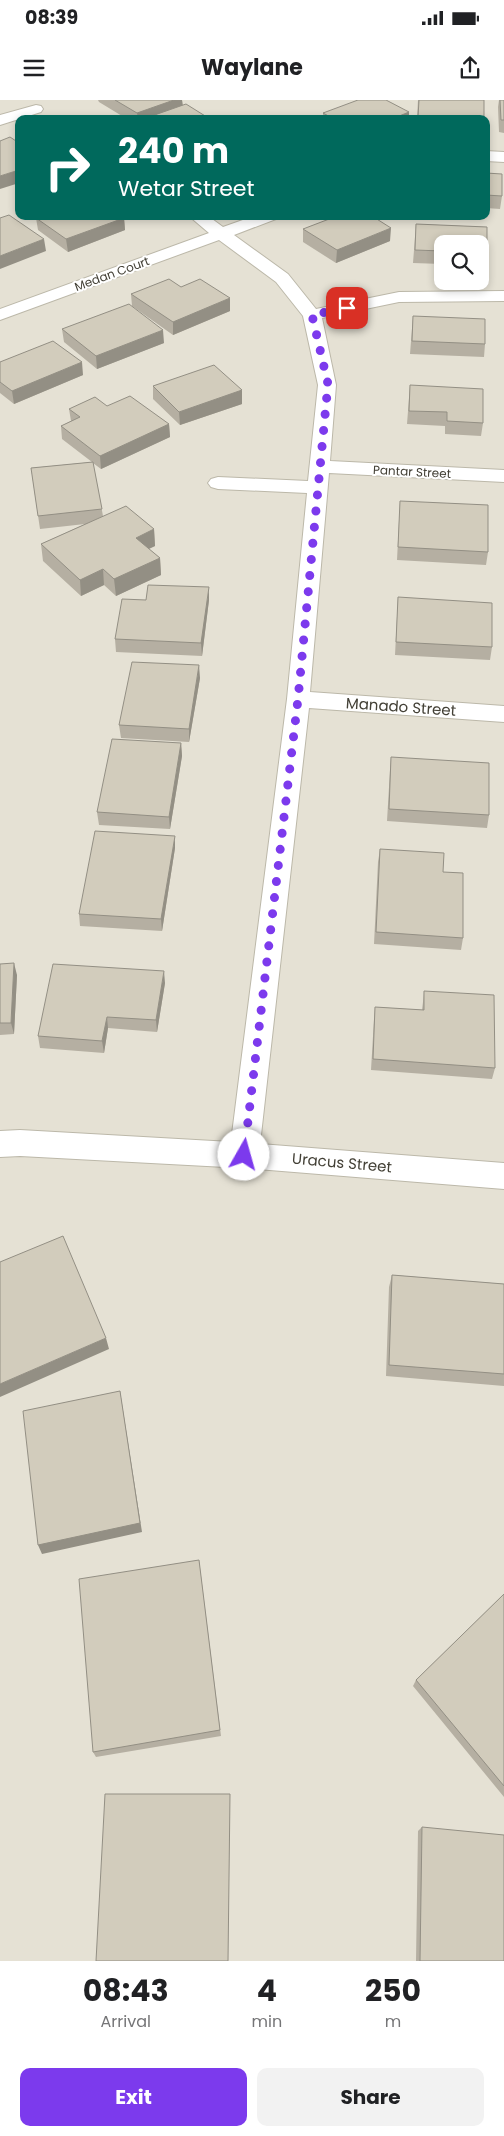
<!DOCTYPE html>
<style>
:root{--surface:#fff;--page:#f2f2f2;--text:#202124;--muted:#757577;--accent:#7c3aed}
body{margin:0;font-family:Poppins,sans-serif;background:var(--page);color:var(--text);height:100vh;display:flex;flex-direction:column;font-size:19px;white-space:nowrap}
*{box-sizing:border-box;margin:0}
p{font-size:16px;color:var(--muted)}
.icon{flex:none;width:28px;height:28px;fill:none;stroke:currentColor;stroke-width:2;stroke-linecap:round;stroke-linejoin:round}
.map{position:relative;height:1861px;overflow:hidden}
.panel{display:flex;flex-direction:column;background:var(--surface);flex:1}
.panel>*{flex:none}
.top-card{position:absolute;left:15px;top:15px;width:475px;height:105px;border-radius:10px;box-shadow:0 2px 8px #0003;background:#00695c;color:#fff;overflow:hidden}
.tools{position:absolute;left:434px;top:135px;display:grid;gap:10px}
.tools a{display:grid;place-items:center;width:55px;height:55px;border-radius:10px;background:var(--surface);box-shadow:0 2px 8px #0003;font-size:25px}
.pin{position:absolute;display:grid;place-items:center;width:42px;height:42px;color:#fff;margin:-21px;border-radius:10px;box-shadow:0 2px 8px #0006}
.me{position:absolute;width:55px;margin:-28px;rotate:7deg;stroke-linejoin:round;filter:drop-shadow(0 0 4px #0008)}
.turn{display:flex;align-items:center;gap:18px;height:105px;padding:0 20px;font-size:22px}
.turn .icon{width:65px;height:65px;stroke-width:2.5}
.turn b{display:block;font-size:35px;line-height:42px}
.eta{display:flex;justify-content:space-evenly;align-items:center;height:85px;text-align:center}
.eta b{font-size:30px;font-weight:700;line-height:35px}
.action{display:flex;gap:10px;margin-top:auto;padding:10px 20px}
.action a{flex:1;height:58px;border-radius:10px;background:var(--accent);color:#fff;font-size:20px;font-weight:700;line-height:58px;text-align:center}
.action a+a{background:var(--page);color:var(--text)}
.status{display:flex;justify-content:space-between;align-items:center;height:35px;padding:0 25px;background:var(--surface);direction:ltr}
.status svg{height:14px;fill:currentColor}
header{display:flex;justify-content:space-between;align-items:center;height:65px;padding:0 20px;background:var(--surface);font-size:22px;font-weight:700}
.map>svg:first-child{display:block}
.residential{fill:#e5e1d4;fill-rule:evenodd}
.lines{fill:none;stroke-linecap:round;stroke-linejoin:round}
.minor-casing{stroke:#bcb8a9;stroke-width:2}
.minor{fill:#fff;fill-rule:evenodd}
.wall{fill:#b5afa2}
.shaded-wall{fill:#938f84}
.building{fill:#d2ccbc;stroke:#938f84}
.route{stroke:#7c3aed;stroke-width:9;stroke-dasharray:0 16.2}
.labels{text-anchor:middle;stroke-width:4;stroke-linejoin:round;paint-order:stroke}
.far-street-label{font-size:12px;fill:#434036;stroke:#fff}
.street-label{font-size:15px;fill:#434036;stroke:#fff}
</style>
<div class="status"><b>08:39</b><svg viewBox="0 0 49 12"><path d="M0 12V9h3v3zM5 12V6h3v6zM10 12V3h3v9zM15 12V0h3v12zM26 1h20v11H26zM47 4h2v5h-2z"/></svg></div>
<header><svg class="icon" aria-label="menu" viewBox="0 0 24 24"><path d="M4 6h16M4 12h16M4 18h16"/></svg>Waylane<svg class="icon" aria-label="share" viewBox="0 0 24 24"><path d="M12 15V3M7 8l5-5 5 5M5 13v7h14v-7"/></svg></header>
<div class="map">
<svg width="504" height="1861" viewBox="0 0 504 1861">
<rect width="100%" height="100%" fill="#f1efe6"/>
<path class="residential" d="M0 0H504V1861H0ZM19 19H486V116H19ZM442 144H480V181H442Z"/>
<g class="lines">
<defs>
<path id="minor" d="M36 5 41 6 43 9 41 12 0 25V15Z
M486 51 504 52V62L486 61Z
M189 116H208L223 127 254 116H278L276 119 234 135 288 174 316 209 399 192 504 191V201L399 202 322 218 336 285 330 361 504 370V382L329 373 310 592 504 606V622L309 608 260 1044 504 1063V1089L244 1068 20 1056 0 1057V1031L20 1030 231 1042 287 599 307 393 218 389 211 387 208 383 211 379 218 377 308 381 318 285 303 216 276 182 219 140 0 220V209L209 133Z"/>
</defs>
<use href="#minor" class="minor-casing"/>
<use href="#minor" class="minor"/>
</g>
<path class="wall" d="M98 0H182L183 6 210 19H127L99 2Z
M418 0 484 19H417Z
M499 0H504V33L499 32 498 7Z
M409 12V19H323V13Z
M486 73 502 96 500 109 486 108Z
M36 118H124L125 130 68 152 38 130Z
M416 124 487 127V153L486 166H480V144H442V164L413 163Z
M303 129 390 141 336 163 303 142Z
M181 187 230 211 173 235 132 206 131 194Z
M413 216 485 244 484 257 410 254Z
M62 229 164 243 97 269 64 242Z
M0 262 83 275 14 304 0 293Z
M410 285 483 323 481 336 445 334V326L407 324Z
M153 286 242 290V304L180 325 153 299Z
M107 306 169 324 170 337 101 369 93 363 103 416 154 429 155 446 149 449 160 458 161 475 116 496 104 485 81 496 43 461 41 444 85 424 40 429 31 368 92 362 62 339 61 326 71 321 69 309Z
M400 401 488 452 486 465 397 460Z
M398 497 492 547 490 560 395 555Z
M146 500H209L202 556 116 552 115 539Z
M200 578 189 642 121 638 119 625Z
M181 643 182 656 170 729 99 725 97 712Z
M391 657 489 715 487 728 387 721 390 670Z
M175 748 162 831 80 826 79 814Z
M380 749 443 772 463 838 461 850 374 844 378 762Z
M0 864 17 875 14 934 0 935Z
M165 883 157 932 108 928 104 953 40 948 38 936Z
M424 891 495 968 492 979 371 970 374 919 375 907 422 910 423 902Z
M392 1175 504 1184V1286L386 1276 389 1187Z
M199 1460 221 1636 96 1657 93 1652Z
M504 1494V1697L413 1586 416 1580Z
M422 1727 504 1861H416L418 1731Z"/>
<path class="shaded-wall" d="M174 0H182L183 9 146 18V19H138L137 13Z
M409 12V19H392Z
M19 70V83L0 89V76Z
M124 118 125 130 68 152 66 139Z
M391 128 390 141 336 163 337 150Z
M44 139 46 151 0 169V156Z
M230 198V211L173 235V222Z
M163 230 164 243 97 269 96 256Z
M82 262 83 275 14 304 12 291Z
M242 290V304L180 325 179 312Z
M169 324 170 337 101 369 100 356Z
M154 429 155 446 137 454 136 438Z
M160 458 161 475 116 496 114 479Z
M103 469 104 485 81 496 80 480Z
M209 487V500L202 556 201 543Z
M199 565 200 578 189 642V629Z
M181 643 182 656 170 729 169 717Z
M175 736V748L162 831 161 819Z
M14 863 17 875 14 934 11 923Z
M164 871 165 883 157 932 156 920Z
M107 917 108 928 104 953 102 941Z
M106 1238 109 1249 0 1297V1284Z
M120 1291 142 1432 42 1454 38 1445Z"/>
<path class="building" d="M115 0H174L137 13Z
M358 0H386L409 12 392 19H334L323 13Z
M419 0H484V19L418 17Z
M500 0H504V20H501Z
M186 4 210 19H148L146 18Z
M10 37 19 43V70L0 76V41Z
M486 73 502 74V96L486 95Z
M9 115 44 139 0 156V118Z
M41 116H122L124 118 66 139 36 118Z
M337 116H372L391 128 337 150 303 129Z
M416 124 487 127V153H480V144H442V151L415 150Z
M169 179 181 187 200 179 230 198 173 222 131 194Z
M129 204 163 230 96 256 62 229Z
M413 216 485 219V244L412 241Z
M53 241 82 262 12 291 0 282V262Z
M214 265 242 290 179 312 153 286Z
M410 285 483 289V323L447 321V312L409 311Z
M130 296 169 324 100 356 61 326 80 317 69 309 95 297 107 306Z
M93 362 102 409 38 416 31 368Z
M400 401 488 405V452L398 447Z
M126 406 154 429 136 438 160 458 114 479 103 469 80 480 41 444Z
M148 485 209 487 201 543 115 539 122 499 146 500Z
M398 497 492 503V547L396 542Z
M132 562 199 565 189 629 119 625Z
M112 639 181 643 169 717 97 712Z
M391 657 489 663V715L389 709Z
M95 731 175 736 161 819 79 814Z
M380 749 444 753 443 772 463 773V838L376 832Z
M14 863 11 923H0V864Z
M53 864 164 871 156 920 107 917 102 941 38 936Z
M424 891 494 895 495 968 373 959 375 907 424 910Z
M63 1136 106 1238 0 1284V1162Z
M392 1175 504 1184V1274L389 1265Z
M120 1291 140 1423 38 1445 23 1311Z
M199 1460 220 1630 93 1652 79 1479Z
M504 1494V1686L416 1580Z
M105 1694H230L228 1861H96Z
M422 1727 504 1735V1861H420Z"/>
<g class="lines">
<path class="route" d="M244 1055 298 599 328 284 312 215 347 208"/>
</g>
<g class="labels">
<g class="far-street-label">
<text transform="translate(112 174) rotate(-20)" y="4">Medan Court</text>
<text transform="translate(412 372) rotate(3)" y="4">Pantar Street</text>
</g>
<g class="street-label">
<text transform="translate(401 607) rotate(4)" y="5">Manado Street</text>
<text transform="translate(342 1063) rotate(5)" y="5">Uracus Street</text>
</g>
</g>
</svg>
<div class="tools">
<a><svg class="icon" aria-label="search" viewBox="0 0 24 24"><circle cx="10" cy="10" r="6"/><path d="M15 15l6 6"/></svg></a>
</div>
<div class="pin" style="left:347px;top:208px;background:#d93025"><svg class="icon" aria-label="arrive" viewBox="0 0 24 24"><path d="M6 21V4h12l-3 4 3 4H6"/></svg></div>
<svg class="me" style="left:244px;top:1055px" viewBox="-20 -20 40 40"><circle r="19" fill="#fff"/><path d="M0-13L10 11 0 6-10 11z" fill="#7c3aed"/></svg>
<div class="top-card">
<div class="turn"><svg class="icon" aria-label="right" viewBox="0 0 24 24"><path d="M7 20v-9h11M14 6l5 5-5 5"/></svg><div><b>240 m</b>Wetar Street</div></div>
</div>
</div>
<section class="panel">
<div class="eta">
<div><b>08:43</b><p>Arrival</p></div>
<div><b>4</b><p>min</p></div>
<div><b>250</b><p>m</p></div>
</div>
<div class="action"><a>Exit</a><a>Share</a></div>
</section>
